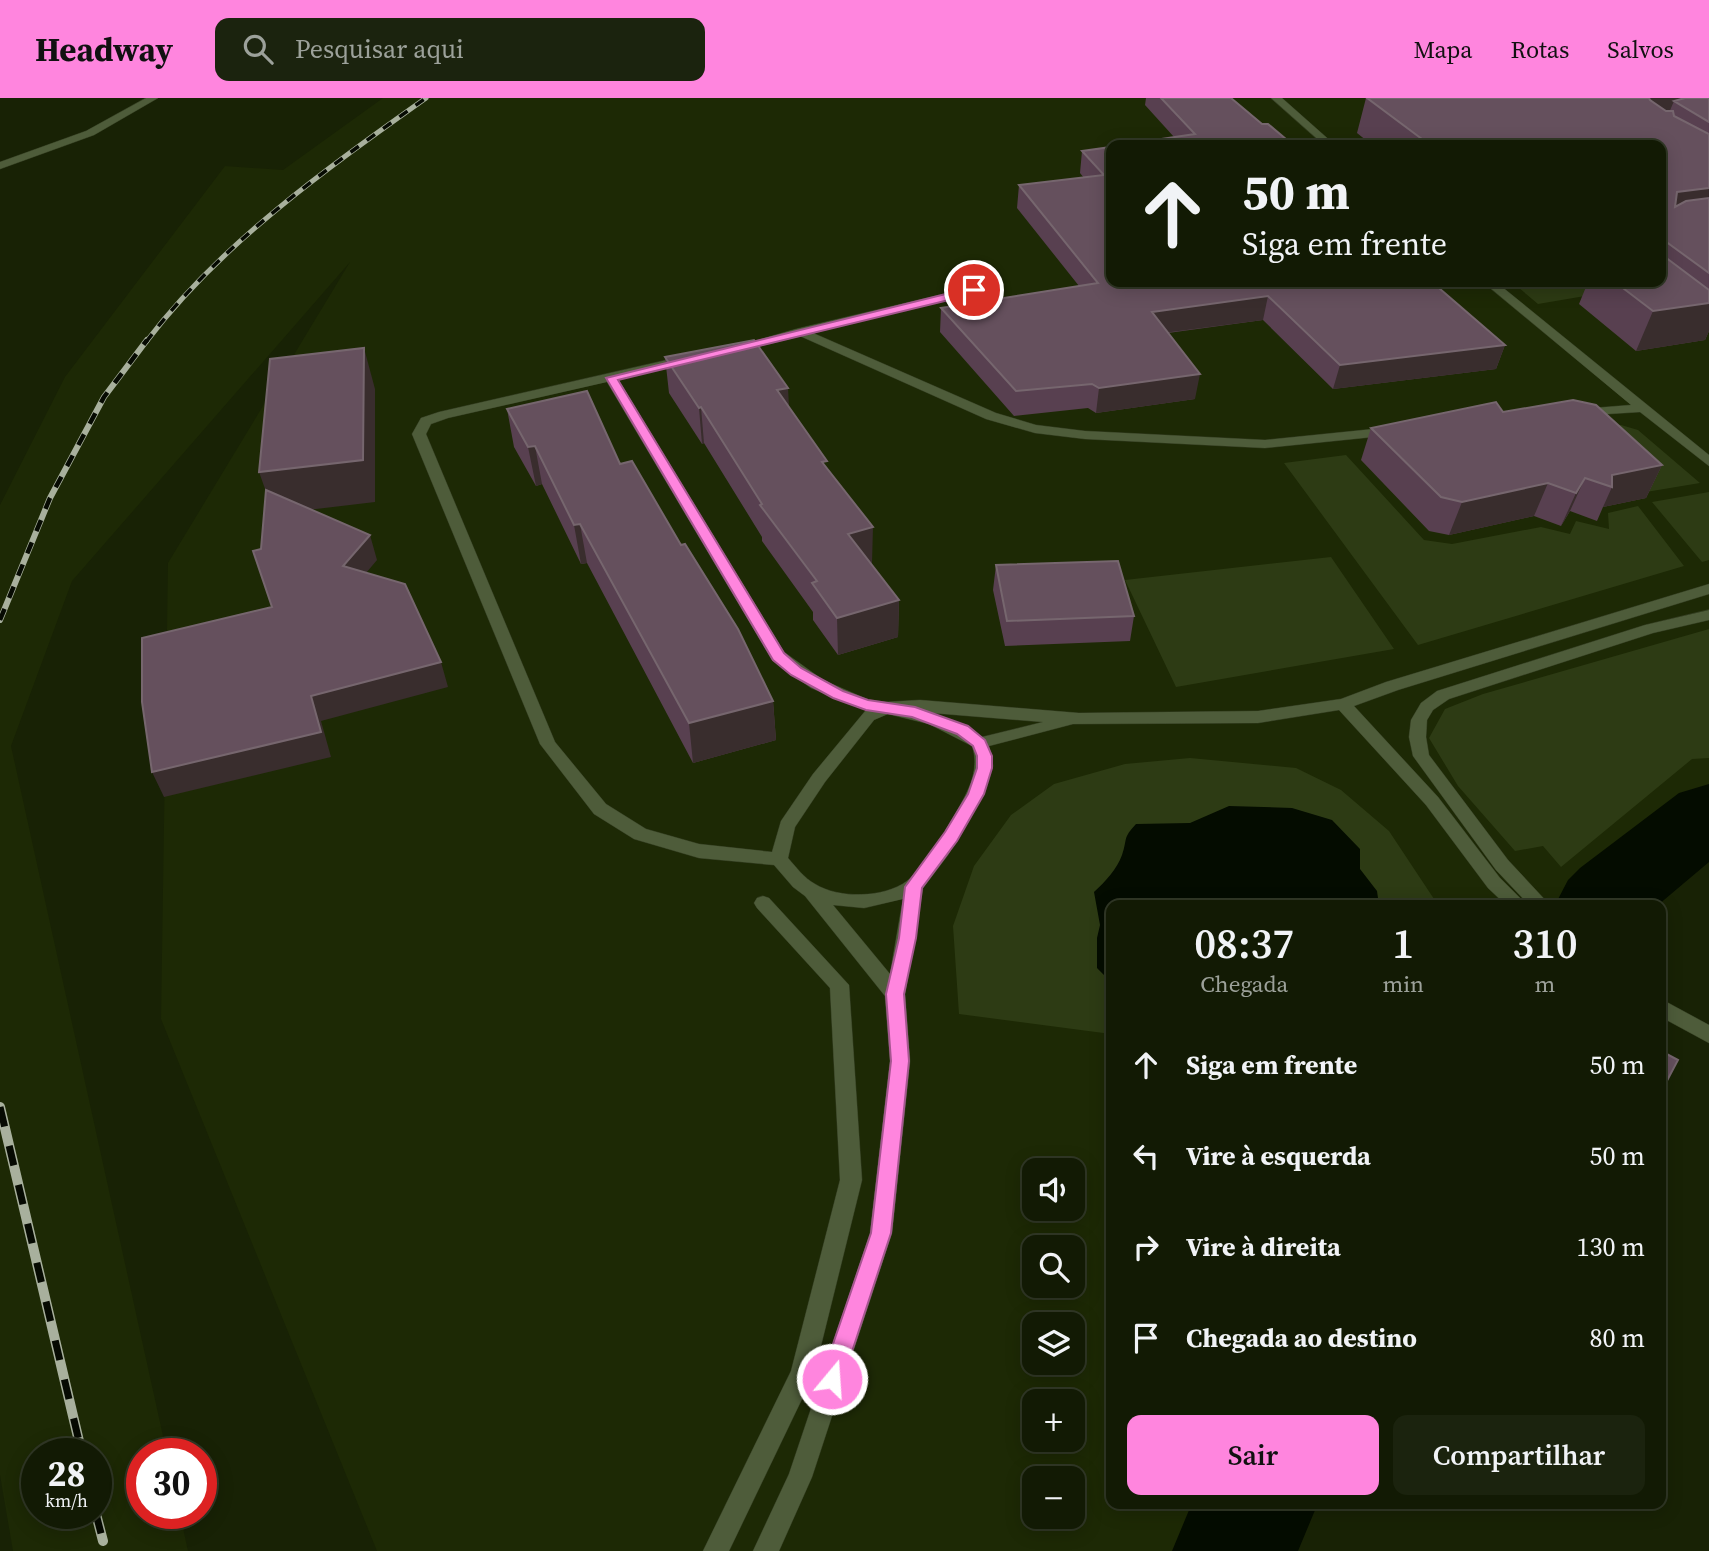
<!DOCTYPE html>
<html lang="pt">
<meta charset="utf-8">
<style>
:root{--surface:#121a04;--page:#1b230e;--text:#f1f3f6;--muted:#9ca19a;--line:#313826;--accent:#ff85de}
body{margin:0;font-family:"Source Serif 4",serif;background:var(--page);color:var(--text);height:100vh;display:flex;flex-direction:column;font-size:26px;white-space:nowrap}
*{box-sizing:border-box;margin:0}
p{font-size:23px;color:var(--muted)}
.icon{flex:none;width:38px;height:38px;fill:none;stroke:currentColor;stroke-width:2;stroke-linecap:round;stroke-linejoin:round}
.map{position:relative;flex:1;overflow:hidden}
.drawer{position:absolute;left:1106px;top:802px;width:560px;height:609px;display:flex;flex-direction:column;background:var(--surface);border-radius:14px;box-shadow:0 4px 18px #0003,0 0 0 2px var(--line)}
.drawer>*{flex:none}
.hud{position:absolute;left:1106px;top:42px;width:560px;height:147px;border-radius:14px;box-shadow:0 4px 18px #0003,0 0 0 2px var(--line);background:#121a04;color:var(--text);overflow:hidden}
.tools{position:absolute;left:1022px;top:1060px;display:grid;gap:14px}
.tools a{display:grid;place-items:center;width:63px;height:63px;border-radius:14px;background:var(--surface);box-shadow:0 4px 18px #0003,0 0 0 2px var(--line);font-size:35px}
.speed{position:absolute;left:21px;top:1340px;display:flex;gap:14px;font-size:35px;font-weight:700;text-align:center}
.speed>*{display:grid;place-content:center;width:91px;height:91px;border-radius:50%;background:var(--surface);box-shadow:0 4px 18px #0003,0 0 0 2px var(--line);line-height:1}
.speed small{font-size:18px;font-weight:400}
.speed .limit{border:10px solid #d22;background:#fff;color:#111}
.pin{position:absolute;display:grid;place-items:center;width:60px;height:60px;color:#fff;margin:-30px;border:4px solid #fff;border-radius:50%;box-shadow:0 2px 7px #0007}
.me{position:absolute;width:77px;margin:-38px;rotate:18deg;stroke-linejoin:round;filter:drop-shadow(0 0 5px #0008)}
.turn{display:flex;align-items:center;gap:24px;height:147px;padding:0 21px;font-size:32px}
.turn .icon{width:91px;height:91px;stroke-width:2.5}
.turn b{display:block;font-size:49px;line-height:60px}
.eta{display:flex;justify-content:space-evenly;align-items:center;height:119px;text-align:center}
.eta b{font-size:42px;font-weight:600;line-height:49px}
.button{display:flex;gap:14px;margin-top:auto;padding:14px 21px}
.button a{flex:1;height:80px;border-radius:14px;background:var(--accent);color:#111;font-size:28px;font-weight:600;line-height:80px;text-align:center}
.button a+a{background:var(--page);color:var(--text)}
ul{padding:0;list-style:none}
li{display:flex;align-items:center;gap:21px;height:91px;padding:0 21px}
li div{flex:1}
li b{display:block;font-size:26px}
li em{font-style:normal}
header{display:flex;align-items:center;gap:42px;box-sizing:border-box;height:98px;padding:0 35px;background:var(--accent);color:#111}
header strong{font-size:33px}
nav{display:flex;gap:38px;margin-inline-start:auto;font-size:24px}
.search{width:490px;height:63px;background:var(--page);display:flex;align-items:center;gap:18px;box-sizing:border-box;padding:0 24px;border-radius:14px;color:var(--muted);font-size:26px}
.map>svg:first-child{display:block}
.built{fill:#1d2905;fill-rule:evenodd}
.green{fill:#2d3b14}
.water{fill:#040c00}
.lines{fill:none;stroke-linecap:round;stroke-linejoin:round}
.river{fill:#040c00;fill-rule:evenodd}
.pedestrian-casing{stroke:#323c20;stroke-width:1}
.minor-casing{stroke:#323c20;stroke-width:1}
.pedestrian{fill:#4e5c3a;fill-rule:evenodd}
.minor{fill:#4e5c3a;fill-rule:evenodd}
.rail-far2-casing{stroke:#a8b09d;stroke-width:5}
.rail-far1-casing{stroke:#a8b09d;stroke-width:6}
.rail-casing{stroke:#a8b09d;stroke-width:10}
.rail-far2{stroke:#060a02;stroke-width:3.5;stroke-dasharray:10;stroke-linecap:butt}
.rail-far1{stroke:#060a02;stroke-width:4.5;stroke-dasharray:12;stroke-linecap:butt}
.rail{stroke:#060a02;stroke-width:7;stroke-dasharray:20;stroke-linecap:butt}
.wall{fill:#584050}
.shaded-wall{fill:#392d2d}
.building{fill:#65505d;stroke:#76666e;stroke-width:2}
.route{fill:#ff85de;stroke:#a65690;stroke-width:2}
</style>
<header>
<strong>Headway</strong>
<div class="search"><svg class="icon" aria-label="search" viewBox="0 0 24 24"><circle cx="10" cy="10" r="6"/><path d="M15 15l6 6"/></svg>Pesquisar aqui</div>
<nav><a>Mapa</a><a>Rotas</a><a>Salvos</a></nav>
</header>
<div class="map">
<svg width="1709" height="1453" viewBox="0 0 1709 1453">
<rect width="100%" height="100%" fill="#182205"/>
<path class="built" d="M383 0H1709V707L1612 794 1590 807H1111V1405H1217L1192 1453H377L161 921 168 465 350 164 72 483 11 648 167 1356H142V1416H180L188 1453H13L0 1377V407L65 279 225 68 283 72ZM1111 47H1661V184H1111ZM1034 1073H1073V1111H1034ZM1034 1150H1073V1188H1034ZM1034 1227H1073V1265H1034ZM1034 1304H1073V1342H1034ZM37 1356H96V1416H37ZM1034 1381H1073V1419H1034Z"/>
<path class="green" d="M1512 184H1624L1632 190 1538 206Z
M1621 327 1638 332 1700 385 1646 394 1568 334Z
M1346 357 1424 442 1452 446 1541 429 1570 436 1576 423 1609 431 1608 415 1638 408 1684 468 1418 547 1284 365Z
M1709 394V462L1702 464 1652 404Z
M1331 459 1394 551 1176 589 1125 482Z
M1709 531V660L1692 661 1561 769 1543 748 1515 753 1458 688 1429 640 1445 611 1483 596Z
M1190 660 1296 670 1341 692 1389 733 1438 807H1111V936L959 916 953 828 974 768 1011 717 1054 686 1125 666Z"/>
<path class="water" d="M1229 708 1292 710 1332 722 1360 751V771L1377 793 1379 807H1111V884L1097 870V840L1100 827 1094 794C1105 784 1117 771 1122 757 1128 740 1122 741 1136 726L1190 725Z"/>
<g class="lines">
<path class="river" d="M1709 686V764L1658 807H1555L1568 782 1580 770 1679 695Z
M1192 1405H1318L1298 1453H1172Z"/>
<defs>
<path id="pedestrian" d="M1709 512V522L1653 535 1449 601 1433 612 1427 622 1426 639 1429 657 1508 762 1548 805 1529 807 1496 772 1413 658 1409 639 1411 622 1421 605 1437 593 1645 527Z
M763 798 769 800 849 887 862 1082 814 1276 729 1453H703L791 1273 840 1082 830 890 757 810 754 805 757 800Z"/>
<path id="minor" d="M146 0H158L94 37 0 71V64L86 33Z
M1271 0H1282L1335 47H1324Z
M999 183 1003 184V188L813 235 996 315 1036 327 1085 333 1265 342 1393 329 1400 333 1393 337 1265 350 1085 341 1035 335 986 321 800 238 733 255 727 251 796 231Z
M1483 184H1496L1709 357V368L1640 314 1576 318V312L1581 311 1631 307Z
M689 257 693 258V264L618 281 784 554 823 582 869 602 886 604 920 602 1079 615 1258 613 1341 601 1386 584 1709 486V496L1398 592 1354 608 1438 699 1500 780 1527 807H1506L1488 790 1426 707 1339 612 1258 625 1073 626 989 648 993 668 982 697 948 757 923 790 905 896 910 963 892 1135 812 1379 779 1453H753L789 1376 870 1135 890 963 885 898 805 798 793 789 774 767 699 760 634 741 594 716 540 646 412 336 421 320 439 314ZM607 284 772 562 811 590 866 612 813 676 781 723 772 754 699 746 646 731 606 706 555 644 426 336 431 326 448 320ZM932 615 1043 624 982 639 964 627ZM888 616 929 626 972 648C981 673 966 697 954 718 941 740 927 767 907 783 884 800 839 801 815 786 804 780 796 769 788 760L795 729 825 684 874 622ZM903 801 890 876 833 807 864 810Z
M1661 901 1709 927V945L1661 919Z"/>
</defs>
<use href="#pedestrian" class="pedestrian-casing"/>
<use href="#minor" class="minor-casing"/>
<use href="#pedestrian" class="pedestrian"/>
<use href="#minor" class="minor"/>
<defs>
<path id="rail-far2" d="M146 244C220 146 326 71 426 0"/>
<path id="rail-far1" d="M0 522 50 400 104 299 147 242"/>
<path id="rail" d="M0 1009 82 1356
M96 1416 103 1443"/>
</defs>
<use href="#rail-far2" class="rail-far2-casing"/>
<use href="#rail-far1" class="rail-far1-casing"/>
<use href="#rail" class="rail-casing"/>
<use href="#rail-far2" class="rail-far2"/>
<use href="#rail-far1" class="rail-far1"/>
<use href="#rail" class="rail"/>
</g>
<path class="wall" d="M1146 0H1231L1262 26 1174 39 1145 7Z
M1366 0H1709V233L1705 242 1636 253 1579 206 1588 184H1661V47H1372L1357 35Z
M1082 53 1432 184 1505 247 1496 271 1333 291 1263 222 1168 235 1195 301 1096 315 1088 310 1014 318 940 234 941 210 1079 188 1017 110 1019 87 1084 80 1080 75Z
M665 259 789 309 827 371 872 465 871 466 899 502 898 539 838 557 813 522V514L762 443V439L704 345 702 346 669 295Z
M507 311 620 366 773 603 776 642 693 665 587 465 581 466 542 386 536 388 514 349Z
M1371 330 1662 367 1646 400 1603 409 1597 423 1570 413 1561 428 1534 418 1449 437 1429 433 1361 362Z
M996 467 1134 518 1130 543 1005 548 993 492Z"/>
<path class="shaded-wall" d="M1648 0H1680L1678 6 1674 3 1663 29Z
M1709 90V125L1661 131 1677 94Z
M1268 198 1263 222 1148 237 1152 214Z
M1709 205V233L1705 242 1636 253 1653 213Z
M1505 247 1496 271 1333 291 1340 267Z
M364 250 375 291V404L274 416 259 374Z
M1200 276 1195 301 1096 315 1099 290Z
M788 290 790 326 777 292Z
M701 309 704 345 702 346 699 310Z
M535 348 542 386 536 388 528 349Z
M1662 367 1646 400 1603 409 1612 389V377Z
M1585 380 1570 413 1561 428 1576 395Z
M1548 385 1534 418 1449 437 1462 404Z
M580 426 587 465 581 466 574 427Z
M873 429 872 465 848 472V436Z
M370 437 377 462 351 493 343 468Z
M899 502 898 539 838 557 837 520Z
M441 564 448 589 321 623 331 659 164 699 152 674 311 598Z
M773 603 776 642 693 665 689 625Z"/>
<path class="building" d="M1161 0H1231L1262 26H1268L1293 47H1121L1195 36Z
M1367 0H1649L1650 2 1666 13H1673L1674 18 1709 36V90L1677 94 1675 109 1686 103 1709 100V175L1665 143H1661V47H1430Z
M1685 0H1709V24L1674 3Z
M1111 49V184H1432L1505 247 1340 267 1268 198 1152 214 1200 276 1099 290 1092 286 1016 293 941 210 1098 185 1019 87 1104 77 1082 53Z
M1661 156 1709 192V205L1653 213 1615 184H1661Z
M754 242 788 290 777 292 827 363 822 364 873 429 848 436 899 502 837 520 812 485 817 483 760 407 762 406 701 309 699 310 665 259Z
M364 250 363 362 259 374 270 261Z
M587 293 620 366 632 363 681 447 685 446 738 531 773 603 689 625 580 426 574 427 535 348 528 349 507 311Z
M1573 302 1596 307 1662 367 1612 377V389L1585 380 1576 395 1548 385 1462 404 1441 399 1371 330 1496 304 1503 314Z
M266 392 370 437 343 468 405 486 441 564 311 598 321 634 152 674 142 604V540L272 509 253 453 261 451Z
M1118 463 1134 518 1007 523 996 467Z
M1661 953 1678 962 1661 994Z"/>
<path class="route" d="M974 189 978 190V195L618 282 784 555 801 570 843 593 868 602 915 609 968 628 985 642 992 658V670L984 696 957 743 922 790 916 840 904 896 909 963 891 1135 843 1281 840 1289 832 1292 824 1289 821 1281 871 1135 891 963 886 896 899 840 905 789 945 734 968 696 977 670V658L973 648 957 636 912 619 866 612 833 600 791 577 773 562 606 280Z"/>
</svg>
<div class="tools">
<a><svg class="icon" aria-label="sound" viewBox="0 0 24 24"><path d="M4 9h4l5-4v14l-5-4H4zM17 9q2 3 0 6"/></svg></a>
<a><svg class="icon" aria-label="search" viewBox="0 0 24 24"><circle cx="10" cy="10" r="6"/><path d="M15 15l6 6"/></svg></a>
<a><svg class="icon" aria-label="layers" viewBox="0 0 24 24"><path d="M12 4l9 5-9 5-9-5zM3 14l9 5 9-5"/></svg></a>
<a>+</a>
<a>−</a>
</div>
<div class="speed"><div>28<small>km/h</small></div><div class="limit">30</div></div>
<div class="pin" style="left:974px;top:192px;background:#d93025"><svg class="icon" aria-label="arrive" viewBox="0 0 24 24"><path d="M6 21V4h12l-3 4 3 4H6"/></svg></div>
<svg class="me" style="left:832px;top:1281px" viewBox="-20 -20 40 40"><circle r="17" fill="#ff85de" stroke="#fff" stroke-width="3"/><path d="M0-11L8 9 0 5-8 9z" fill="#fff"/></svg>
<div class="hud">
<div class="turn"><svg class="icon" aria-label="ahead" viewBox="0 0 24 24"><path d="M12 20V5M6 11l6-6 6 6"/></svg><div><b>50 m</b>Siga em frente</div></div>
</div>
<section class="drawer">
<div class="eta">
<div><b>08:37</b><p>Chegada</p></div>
<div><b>1</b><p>min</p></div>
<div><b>310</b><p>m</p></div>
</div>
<ul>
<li><svg class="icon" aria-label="ahead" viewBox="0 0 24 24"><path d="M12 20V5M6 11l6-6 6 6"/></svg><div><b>Siga em frente</b></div><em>50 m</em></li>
<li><svg class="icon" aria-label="left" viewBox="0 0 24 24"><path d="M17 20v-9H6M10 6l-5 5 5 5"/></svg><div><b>Vire à esquerda</b></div><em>50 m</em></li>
<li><svg class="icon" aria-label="right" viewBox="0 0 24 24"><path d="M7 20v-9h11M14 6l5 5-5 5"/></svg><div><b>Vire à direita</b></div><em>130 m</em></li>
<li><svg class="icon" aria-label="arrive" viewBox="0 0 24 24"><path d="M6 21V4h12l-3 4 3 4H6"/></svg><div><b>Chegada ao destino</b></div><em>80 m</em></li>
</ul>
<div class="button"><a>Sair</a><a>Compartilhar</a></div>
</section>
</div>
